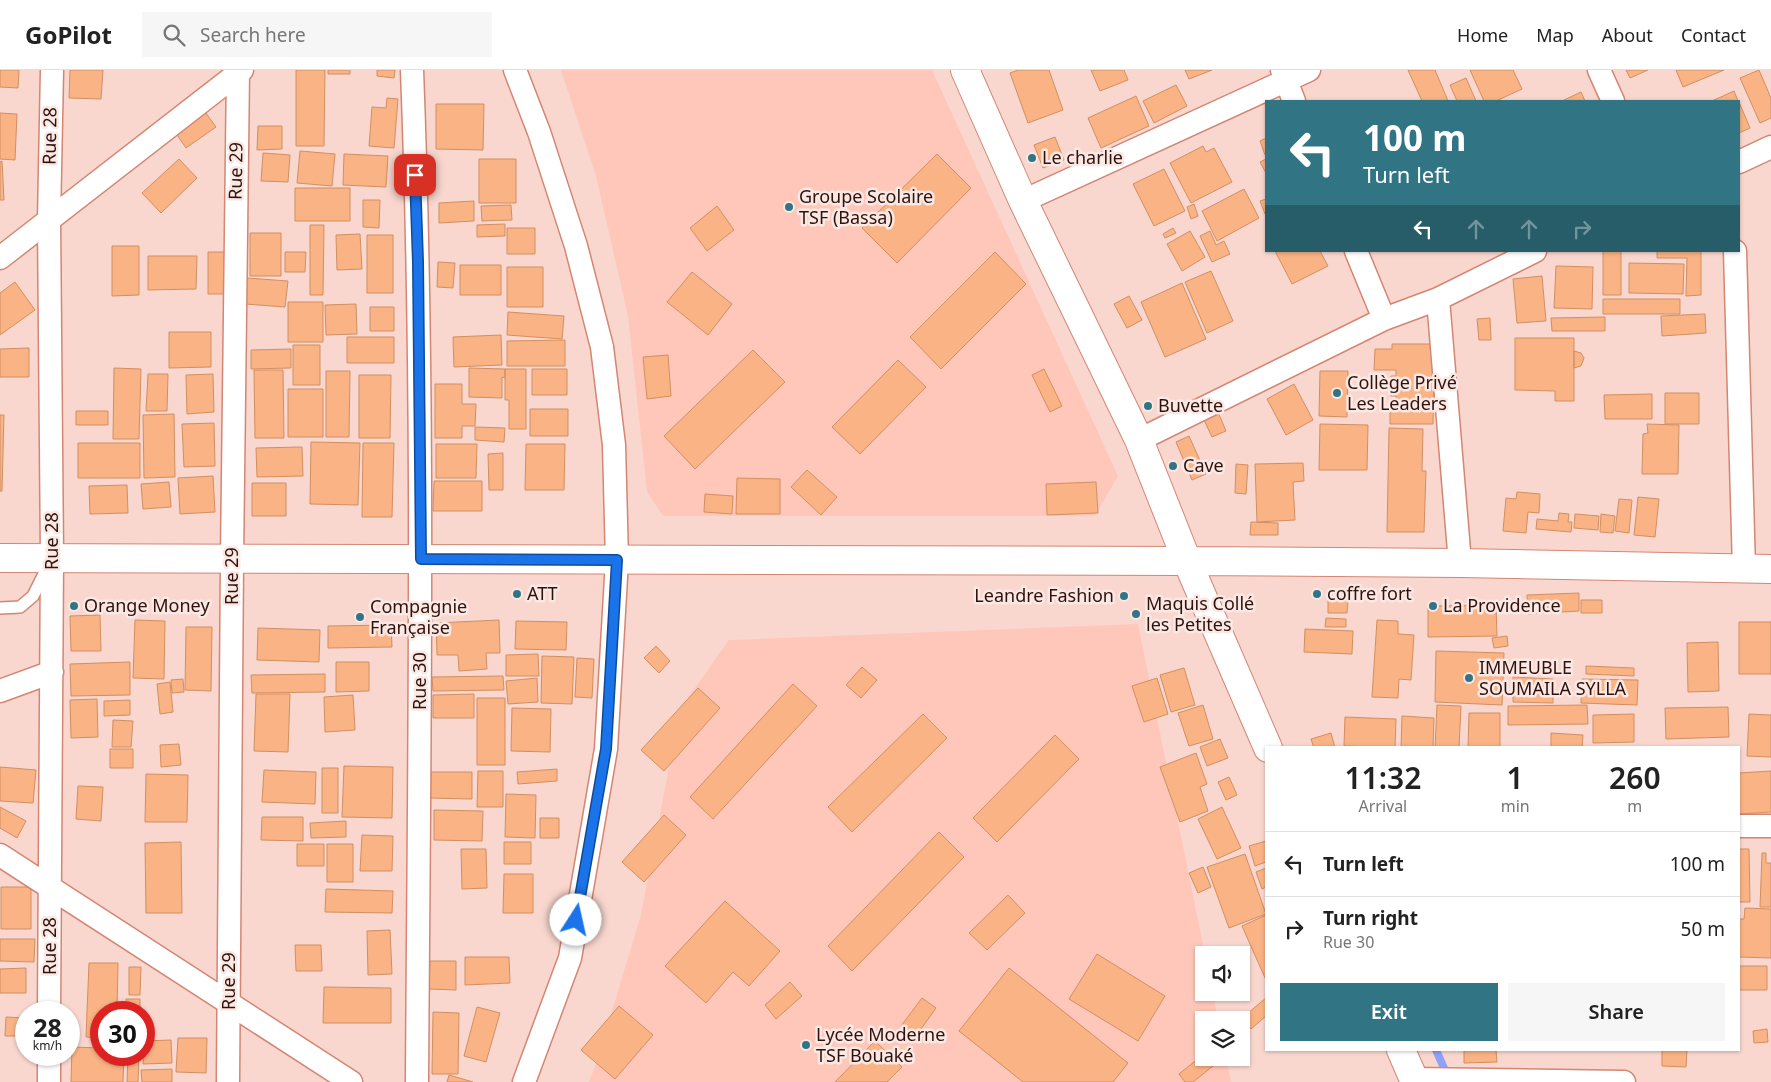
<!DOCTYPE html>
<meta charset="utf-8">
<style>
:root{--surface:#fff;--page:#f6f6f6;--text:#222;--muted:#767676;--line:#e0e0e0;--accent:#317584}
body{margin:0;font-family:"Noto Sans",sans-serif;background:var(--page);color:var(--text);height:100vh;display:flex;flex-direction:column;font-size:19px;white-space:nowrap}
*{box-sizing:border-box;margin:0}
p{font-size:16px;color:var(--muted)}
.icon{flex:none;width:28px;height:28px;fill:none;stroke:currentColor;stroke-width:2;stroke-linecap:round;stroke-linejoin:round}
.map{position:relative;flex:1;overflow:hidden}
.sheet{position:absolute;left:1265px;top:676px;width:475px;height:305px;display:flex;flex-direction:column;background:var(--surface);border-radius:0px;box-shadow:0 1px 4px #0004}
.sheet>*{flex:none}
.hud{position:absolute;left:1265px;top:30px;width:475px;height:152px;border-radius:0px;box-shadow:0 1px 4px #0004;background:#317584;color:#fff;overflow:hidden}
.buttons{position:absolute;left:1195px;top:876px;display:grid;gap:10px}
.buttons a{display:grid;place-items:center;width:55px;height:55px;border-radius:0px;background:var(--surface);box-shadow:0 1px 4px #0004;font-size:25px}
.speed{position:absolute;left:15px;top:931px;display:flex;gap:10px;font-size:25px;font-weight:700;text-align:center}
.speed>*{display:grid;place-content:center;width:65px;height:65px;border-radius:50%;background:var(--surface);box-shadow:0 1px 4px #0004;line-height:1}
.speed small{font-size:12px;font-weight:400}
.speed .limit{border:8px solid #d22;background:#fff;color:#111}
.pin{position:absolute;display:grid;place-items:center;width:42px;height:42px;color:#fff;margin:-21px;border-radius:10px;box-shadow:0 2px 8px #0006}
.me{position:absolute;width:55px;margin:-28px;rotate:10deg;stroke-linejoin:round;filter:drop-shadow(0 0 4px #0008)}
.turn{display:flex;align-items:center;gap:18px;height:105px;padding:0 15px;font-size:22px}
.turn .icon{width:65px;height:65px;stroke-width:2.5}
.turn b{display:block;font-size:35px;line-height:42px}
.lanes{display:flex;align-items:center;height:48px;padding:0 15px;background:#0003;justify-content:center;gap:25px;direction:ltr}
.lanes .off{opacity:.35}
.eta{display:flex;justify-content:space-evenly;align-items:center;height:85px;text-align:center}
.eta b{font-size:30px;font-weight:600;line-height:35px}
.cta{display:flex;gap:10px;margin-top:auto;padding:10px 15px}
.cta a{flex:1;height:58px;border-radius:0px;background:var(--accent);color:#fff;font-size:20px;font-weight:600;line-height:58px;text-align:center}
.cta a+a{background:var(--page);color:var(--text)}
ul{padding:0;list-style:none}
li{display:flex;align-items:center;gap:15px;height:65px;padding:0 15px;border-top:1px solid var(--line)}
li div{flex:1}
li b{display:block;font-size:19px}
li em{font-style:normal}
header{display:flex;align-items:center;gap:30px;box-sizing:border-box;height:70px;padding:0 25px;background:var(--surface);border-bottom:1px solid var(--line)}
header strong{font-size:24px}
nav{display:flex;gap:28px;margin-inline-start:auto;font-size:18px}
.search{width:350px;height:45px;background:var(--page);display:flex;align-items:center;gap:12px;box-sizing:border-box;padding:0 18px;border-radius:0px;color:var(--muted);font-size:19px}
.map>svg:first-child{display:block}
.built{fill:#fec7b9}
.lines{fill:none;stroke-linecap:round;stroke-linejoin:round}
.stream{stroke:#90a1f8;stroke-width:8}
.building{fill:#f9b384;stroke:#d18f62}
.lane-casing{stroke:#d38673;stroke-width:14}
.street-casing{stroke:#d38673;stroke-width:25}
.secondary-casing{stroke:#d38673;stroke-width:30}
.lane{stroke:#fff;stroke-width:11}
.street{stroke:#fff;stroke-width:22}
.secondary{stroke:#fff;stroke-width:28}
.route-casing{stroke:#114b97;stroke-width:12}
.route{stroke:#1a73e8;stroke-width:9}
.poi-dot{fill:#317584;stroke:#fae8e4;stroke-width:2}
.labels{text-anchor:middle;stroke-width:5;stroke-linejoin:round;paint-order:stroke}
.street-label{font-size:18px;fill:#30120b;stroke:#fae8e4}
.poi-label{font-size:18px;fill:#30120b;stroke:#fae8e4;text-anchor:start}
</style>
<header>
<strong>GoPilot</strong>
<div class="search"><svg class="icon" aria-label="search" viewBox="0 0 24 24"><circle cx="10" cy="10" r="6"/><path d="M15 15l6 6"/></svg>Search here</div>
<nav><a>Home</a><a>Map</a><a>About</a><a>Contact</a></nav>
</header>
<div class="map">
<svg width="1771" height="1012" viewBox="0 0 1771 1012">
<rect width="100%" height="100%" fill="#f9d7ce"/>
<path class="built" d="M561 0H932L1118 406 1095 446H663L647 422 628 246 596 106Z
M1138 554 1205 885H1204V922L1213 923 1218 950H1204V988H1226L1231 1012H589L596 994 641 845 680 639 729 570Z"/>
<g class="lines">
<path class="stream" d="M1436 980 1444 998"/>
</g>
<path class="building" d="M0 0H19L18 18 0 17Z
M70 0H103L101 29 69 28Z
M296 0H325L324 76H296Z
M328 0H350V4H328Z
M377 0H395L394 8 377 6Z
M1018 0H1049L1063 40 1028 53 1010 3Z
M1091 0H1124L1128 10 1100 21Z
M1185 0H1212L1189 9Z
M1408 0H1435L1448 31H1422Z
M1470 0H1513L1522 19 1496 31H1484Z
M1626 0H1648L1630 8Z
M1676 0H1724L1683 17Z
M1759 0 1771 28V48L1760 53 1740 8Z
M1466 8 1476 31H1457L1450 15Z
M1176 15 1187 36 1154 53 1143 31Z
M1734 21 1738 31H1712Z
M1581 22 1585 31H1562Z
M1136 26 1149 56 1101 78 1088 48Z
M387 28 398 29 394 78 369 76 372 37 386 38Z
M1739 32 1750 58 1739 63Z
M436 34H484L483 80 436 79Z
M203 39 216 57 186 78 173 59Z
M0 43 17 44 15 90 0 89Z
M258 56H282V79L257 80Z
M1055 67 1064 90 1043 98 1034 75Z
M1266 68V84L1265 85 1260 71Z
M1203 76 1206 82 1214 78 1232 112 1191 133 1170 93Z
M300 81 335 84 332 116 297 113Z
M263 83 290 85 288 112 261 111Z
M344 84 388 86 386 117 343 115Z
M937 84 971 118 897 193 862 158Z
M179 89 197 108 161 143 142 123Z
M479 89H516V133H479Z
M1266 89V103L1260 92Z
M2 91 4 130H0V92Z
M1164 99 1185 141 1154 156 1133 114Z
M295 118H350V151H295Z
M1244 119 1259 148 1217 171 1202 141Z
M1266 129V144H1265L1260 131Z
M363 130H380L379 158 363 157Z
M474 131V151L439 153V133Z
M1194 134 1198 146 1191 149 1187 137Z
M511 135 512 150 482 151 481 136Z
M717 136 734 160 707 181 690 158Z
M505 154V166L477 167V155Z
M310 155H324L323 225H310Z
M507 158H535V184H507Z
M1173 158 1176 163 1165 168 1163 164Z
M1190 161 1205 187 1182 201 1167 174Z
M1210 161 1216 175 1224 171 1230 184 1212 192 1200 166Z
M250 163H281V206H250Z
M360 164 362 199 337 200 336 165Z
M367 165H393V223H367Z
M112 176H139V225L112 226Z
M1275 181H1320L1328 196 1292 214Z
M1603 181H1621V225H1603Z
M1657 181H1701V225L1686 226 1687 188H1657Z
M208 182H229L228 224H208Z
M285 182H306L305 202H285Z
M995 182 1026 214 941 299 910 267Z
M148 186H197L196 219 148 220Z
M438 192 455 193 453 218 437 217Z
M1629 193 1684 194 1683 224 1629 223Z
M460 195H501V225H460Z
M1556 196 1593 197 1592 239 1554 238Z
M507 197H543V237H507Z
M1211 201 1233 251 1207 263 1185 212Z
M692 202 732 234 708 265 667 232Z
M1542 206 1546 251 1517 253 1513 209Z
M247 208 288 211 285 237 245 234Z
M15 212 35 240 0 265V223Z
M1182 213 1206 269 1165 287 1141 232Z
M1129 226 1142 250 1127 258 1114 234Z
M1603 229H1680V244H1603Z
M288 232H323V272H288Z
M356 234 357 264 326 265 325 235Z
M370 237H394V261H370Z
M508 242 564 246 562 269 507 265Z
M1705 244 1706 263 1662 266 1661 246Z
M1605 247V261H1552L1551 248Z
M1490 248 1491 270H1479L1477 249Z
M169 262H211V297L169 298Z
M501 265 502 295 454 297 453 267Z
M347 267H394V293H347Z
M1515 268H1574V331H1555V321L1515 320Z
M565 270V296H507V271Z
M1392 274H1435L1433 354H1390V341L1396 342V326H1391V306H1396V300H1374L1375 279H1392Z
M293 275H320V315H293Z
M29 278V307H0V279Z
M291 279V298L251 299V280Z
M753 280 785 312 695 399 664 366Z
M1574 281 1581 283 1584 288 1581 296 1574 298Z
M668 285 671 326 647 329 643 287Z
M898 290 926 317 860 384 832 357Z
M114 298 141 299 139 369H113Z
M469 298 505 299V308L502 307V328L469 327Z
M505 299H526V359H509V330H505Z
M532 299H567V325H532Z
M1044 299 1062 336 1050 342 1032 305Z
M254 300H283L284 368H255Z
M326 301H350L349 367H326Z
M1320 301H1348L1347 347 1319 346Z
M148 304H168L167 341H146Z
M213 304 214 342 187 344 186 305Z
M359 305H391L390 368H359Z
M435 314H462V334H476L475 356H462V368H435Z
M1294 314 1313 350 1286 365 1267 329Z
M288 319H323V367H288Z
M1665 323H1699V354H1665Z
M1652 324V349H1605L1604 325Z
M530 339H568V366H530Z
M76 341H108V355H76Z
M1218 342 1226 361 1212 367 1203 348Z
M174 344 175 407 144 408 143 345Z
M0 345H4L2 421H0Z
M214 353 215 396 184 397 182 354Z
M1320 354 1368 355 1367 400H1319Z
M1647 354 1679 355 1678 404H1642L1643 364 1648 363Z
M475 357 505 358 504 372 475 370Z
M1389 358 1423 359 1422 401H1426L1424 462H1387Z
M1189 366 1206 404 1192 410 1176 372Z
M311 372 360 373 358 435 310 434Z
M78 373H140V408H78Z
M363 373H394L392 447H362Z
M436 374H477L476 408H436Z
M526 374H565L564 420H525Z
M302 377 303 406 257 407 256 378Z
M503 383V420H489L488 384Z
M1303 393 1304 411 1293 412 1295 450 1257 452 1255 394Z
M1236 394 1248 395 1246 424 1235 423Z
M807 400 837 427 821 445 791 417Z
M213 406 215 442 180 444 178 408Z
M737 408 780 409V444H736Z
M434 411H482V441H433Z
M169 412 171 437 143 439 141 414Z
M1096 412 1098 443 1047 445 1046 414Z
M252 413H286V446H252Z
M127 415 128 443 90 444 89 416Z
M1517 422 1540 424 1539 443 1528 442 1526 463 1503 461 1506 428 1516 429Z
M705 424 733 426 732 444 704 442Z
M1638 427 1659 429 1655 467 1634 465Z
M1619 429 1632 430 1629 463 1615 461Z
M1559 443 1569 444 1568 452H1572L1571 462 1536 459 1537 449 1558 451Z
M1575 444 1599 446 1598 460 1574 458Z
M1601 444 1615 446 1613 463 1600 462Z
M1251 452 1278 453V465H1250Z
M1579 523V541L1528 544 1527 525Z
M1328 529 1348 530 1347 543H1328Z
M1581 530H1602V543H1581Z
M1496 535 1497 566 1428 567V536Z
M100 545 101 581H71L70 546Z
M1326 548 1346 549V557H1325Z
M135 550 165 551 164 609 133 608Z
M499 550 500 583H486L487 599 459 601 458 585H437L436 553Z
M1377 550 1398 551V564L1414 565 1411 610 1399 609 1398 628 1372 627Z
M516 551 567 552 566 580 515 579Z
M1739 552H1771V604H1739Z
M391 555 392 577 328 578V556Z
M186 557H212L211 621 185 620Z
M258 558 320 560 319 592 257 590Z
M1305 559 1353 561 1352 584 1304 582Z
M1507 566 1508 576 1494 578 1492 568Z
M1718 572 1719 621 1688 622 1687 573Z
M656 576 670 591 659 603 644 588Z
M1436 581 1504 583 1502 635 1435 632Z
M538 584 539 606H506V585Z
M542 586 574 587 572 634 541 633Z
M577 588 594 589 592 628 575 627Z
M130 592V625L71 626 70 594Z
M336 592H369V621L336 622Z
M1586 596 1634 598V606L1586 604Z
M862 597 877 610 861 628 846 615Z
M1184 598 1195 635 1171 642 1160 605Z
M325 604V622L252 623 251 605Z
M503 606 504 620 433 621 432 607Z
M1513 607 1553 609V633L1513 632Z
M537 608 538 632 508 634 506 611Z
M1157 608 1168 644 1144 652 1132 616Z
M183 609 184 622 172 623 171 610Z
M1582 609 1638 610 1637 635 1581 633Z
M170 612 173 642 160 644 157 614Z
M793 614 817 636 713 749 690 727Z
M698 618 720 638 664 701 641 680Z
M256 624H290L288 682 254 681Z
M474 624V648H433V625Z
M353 625 355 660 325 662 324 627Z
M477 628H505V695H477Z
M97 629 98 667 71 668 70 630Z
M130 630V645L104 646V631Z
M1203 635 1213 669 1189 676 1178 643Z
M1437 635 1461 636 1459 678H1435Z
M1587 635 1588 654 1508 655V636Z
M1728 637 1729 667 1666 669 1665 638Z
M512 638 551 639 550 682 511 681Z
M1469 643H1500V678H1468Z
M923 644 947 668 852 762 828 737Z
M1634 644V672L1593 673V645Z
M1749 644 1771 645V687L1747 686Z
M1402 646 1434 648 1433 678H1401Z
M1345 647 1396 649 1395 678 1344 676Z
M113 650 133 651 131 677H112Z
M1331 663 1335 678H1314L1311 669Z
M1551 663 1583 665 1582 678H1551Z
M1055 665 1079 689 997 772 973 748Z
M1220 669 1228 688 1207 696 1200 677Z
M179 674 181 695 161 697 160 675Z
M110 679H133V698H110Z
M1196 683 1207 714 1200 717 1208 741 1180 752 1160 697Z
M344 696 393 697 392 748 342 747Z
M0 697 36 700 33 733 0 731Z
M322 698H338V743H322Z
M557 699V711L518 714 517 702Z
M264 700 316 702 315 734 262 732Z
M478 701H503V737H477Z
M1771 701V742L1739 744V703Z
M431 702H472V729L430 728Z
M146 704 188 705 187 752H145Z
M1229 707 1237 725 1226 730 1218 712Z
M78 716 103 717 101 751 76 749Z
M506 724 536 725 535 768 505 767Z
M0 737 26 751 17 768 0 758Z
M1222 737 1241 778 1217 789 1198 749Z
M434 740 483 741 482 771 434 770Z
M664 745 686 765 644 812 622 792Z
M262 747H303V771L261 770Z
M540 748H559V768H540Z
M346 751V767L311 768 310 753Z
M939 762 964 787 852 901 828 876Z
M362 765 393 766 392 801H360Z
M1266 771V792L1255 796 1249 776Z
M181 772 182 843H146L145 773Z
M504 772H531V794H504Z
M297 774H324V796H297Z
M327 774H353V812H327Z
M461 779H486L487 818 462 819Z
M1739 779H1749L1750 832H1739Z
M1762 783H1766V793H1771V837H1760Z
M1245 784 1266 844 1229 858 1207 797Z
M1203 797 1211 817 1198 823 1189 803Z
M1266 798V817L1262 819 1256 802Z
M504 804H533V843H503Z
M1 817H31V859H1Z
M326 819 393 821 392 843 325 842Z
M1008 825 1025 843 987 880 969 863Z
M725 831 780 881 749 916 733 902 706 933 665 896Z
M1745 838 1771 839V888L1739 887V849H1744Z
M1266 845V910L1242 856Z
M390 860 392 904 368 905 367 861Z
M0 869H35L34 892 0 891Z
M295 875H321L322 901H296Z
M1097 884 1165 926 1138 971 1069 929Z
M465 887H509L510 913 465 915Z
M430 891H456V920L429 919Z
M89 893H118L117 942H101V968L86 967Z
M1739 896H1767V920H1739Z
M129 897H141L140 925H129Z
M26 898V923H0V899Z
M1009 898 1128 993 1113 1012H1023L959 961Z
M790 912 802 926 776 949 765 935Z
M324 917 391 918V953H323Z
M922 928 936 938 916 966 901 956Z
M1266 928V946L1251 959 1242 948Z
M126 929H140V942H126Z
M619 936 653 965 615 1009 581 980Z
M477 937 500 943 486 992 464 986Z
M433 942 459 943 458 1004H432Z
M6 947 26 948V966H5Z
M1241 954 1250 965 1241 973Z
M1767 959 1768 972 1754 973 1753 961Z
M178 968H207L206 1003 176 1002Z
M171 970 172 993 143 994 144 971Z
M875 971 902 997 887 1012H835Z
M72 977 101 978V985H124L123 1012H71Z
M1464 980H1496L1497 992 1464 993Z
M1662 980H1687L1686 997 1662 996Z
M1204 984V988H1223L1193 1012H1185L1179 1004Z
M128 985H139L138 1012H127Z
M172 999V1012H142L141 1000Z
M449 1005 473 1012H447Z"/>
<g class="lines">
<defs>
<path id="lane" d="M0 538 20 537 33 526 47 498"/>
<path id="street" d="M412 0C425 337 419 675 417 1012
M515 0 539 62 576 176 602 277 614 375 617 490 606 679 570 888 524 1012
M1282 0 1294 31
M1599 0 1613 31
M1739 92 1771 77
M1023 131 1309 0
M1356 181 1384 249
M1735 181 1744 499
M0 188 242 0
M1438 229 1460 493
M1139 370 1384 249 1438 229 1535 181
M0 621 52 602
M1739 756H1771
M0 785 351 1012
M49 942 52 488 49 150 52 0
M1414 1009 1624 1012
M49 1012V985
M228 1012 232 489 238 0"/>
<path id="secondary" d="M965 0 1023 131 1139 370 1187 491 1268 678
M0 488 1187 491 1460 493 1771 499
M1401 980 1415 1012"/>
</defs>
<use href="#lane" class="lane-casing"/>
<use href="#street" class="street-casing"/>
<use href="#secondary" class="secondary-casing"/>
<use href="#lane" class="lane"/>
<use href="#street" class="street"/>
<use href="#secondary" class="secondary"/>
</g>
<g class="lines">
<defs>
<path id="route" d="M415 105 418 192 421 489 617 490 606 679 576 850"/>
</defs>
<use href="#route" class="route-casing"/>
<use href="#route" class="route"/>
</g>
<g class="poi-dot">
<circle cx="1032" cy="88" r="5"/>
<circle cx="789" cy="137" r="5"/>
<circle cx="1337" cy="323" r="5"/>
<circle cx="1148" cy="336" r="5"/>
<circle cx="1173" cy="396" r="5"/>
<circle cx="517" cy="524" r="5"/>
<circle cx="1317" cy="524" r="5"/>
<circle cx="1124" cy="526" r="5"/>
<circle cx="74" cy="536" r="5"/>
<circle cx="1433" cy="536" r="5"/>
<circle cx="1136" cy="544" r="5"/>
<circle cx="360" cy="547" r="5"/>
<circle cx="1469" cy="608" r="5"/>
<circle cx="806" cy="975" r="5"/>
</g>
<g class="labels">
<g class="street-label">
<text transform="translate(50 66) rotate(-89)" y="6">Rue 28</text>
<text transform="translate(236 101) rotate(-89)" y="6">Rue 29</text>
<text transform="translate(52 471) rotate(-90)" y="6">Rue 28</text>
<text transform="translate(232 506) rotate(-90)" y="6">Rue 29</text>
<text transform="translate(420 611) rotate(-90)" y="6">Rue 30</text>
<text transform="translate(50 876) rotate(-90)" y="6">Rue 28</text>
<text transform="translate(229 911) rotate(-90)" y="6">Rue 29</text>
</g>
<g class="poi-label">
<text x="1042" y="94">Le charlie</text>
<text x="799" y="133">Groupe Scolaire<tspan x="799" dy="21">TSF (Bassa)</tspan></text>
<text x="1347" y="319">Collège Privé<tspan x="1347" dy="21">Les Leaders</tspan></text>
<text x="1158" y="342">Buvette</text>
<text x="1183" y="402">Cave</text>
<text x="527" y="530">ATT</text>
<text x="1327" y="530">coffre fort</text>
<text x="1114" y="532" text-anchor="end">Leandre Fashion</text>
<text x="1146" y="540">Maquis Collé<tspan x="1146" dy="21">les Petites</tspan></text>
<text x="84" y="542">Orange Money</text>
<text x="1443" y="542">La Providence</text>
<text x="370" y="543">Compagnie<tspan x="370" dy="21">Française</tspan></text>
<text x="1479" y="604">IMMEUBLE<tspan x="1479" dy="21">SOUMAILA SYLLA</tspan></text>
<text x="816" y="971">Lycée Moderne<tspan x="816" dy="21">TSF Bouaké</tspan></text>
</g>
</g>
</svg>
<div class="buttons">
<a><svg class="icon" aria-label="sound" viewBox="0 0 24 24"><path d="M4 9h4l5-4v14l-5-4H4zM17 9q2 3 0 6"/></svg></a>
<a><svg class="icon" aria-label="layers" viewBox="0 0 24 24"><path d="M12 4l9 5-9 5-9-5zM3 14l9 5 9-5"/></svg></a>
</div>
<div class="speed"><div>28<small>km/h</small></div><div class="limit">30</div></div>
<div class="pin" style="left:415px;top:105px;background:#d93025"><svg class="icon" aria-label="arrive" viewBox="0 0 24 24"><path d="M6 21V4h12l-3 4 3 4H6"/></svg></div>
<svg class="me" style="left:576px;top:850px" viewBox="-20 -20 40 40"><circle r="19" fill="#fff"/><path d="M0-13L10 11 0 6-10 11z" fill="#1a73e8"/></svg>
<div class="hud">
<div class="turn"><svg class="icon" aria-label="left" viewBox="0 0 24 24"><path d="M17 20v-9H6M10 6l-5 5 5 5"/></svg><div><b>100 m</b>Turn left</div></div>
<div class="lanes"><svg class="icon" aria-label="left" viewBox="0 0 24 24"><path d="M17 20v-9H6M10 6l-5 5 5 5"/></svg><svg class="icon off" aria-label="ahead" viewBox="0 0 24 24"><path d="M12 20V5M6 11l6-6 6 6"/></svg><svg class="icon off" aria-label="ahead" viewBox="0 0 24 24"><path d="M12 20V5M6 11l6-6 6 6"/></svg><svg class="icon off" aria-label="right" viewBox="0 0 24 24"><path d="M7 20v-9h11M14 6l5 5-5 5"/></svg></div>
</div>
<section class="sheet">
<div class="eta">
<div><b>11:32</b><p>Arrival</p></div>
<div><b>1</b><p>min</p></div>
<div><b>260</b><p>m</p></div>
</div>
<ul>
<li><svg class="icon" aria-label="left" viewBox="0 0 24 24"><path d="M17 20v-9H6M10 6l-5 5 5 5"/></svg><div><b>Turn left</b></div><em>100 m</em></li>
<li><svg class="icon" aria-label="right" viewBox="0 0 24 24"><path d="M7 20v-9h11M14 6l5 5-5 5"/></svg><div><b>Turn right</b><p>Rue 30</p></div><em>50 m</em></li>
</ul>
<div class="cta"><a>Exit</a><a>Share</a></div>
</section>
</div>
